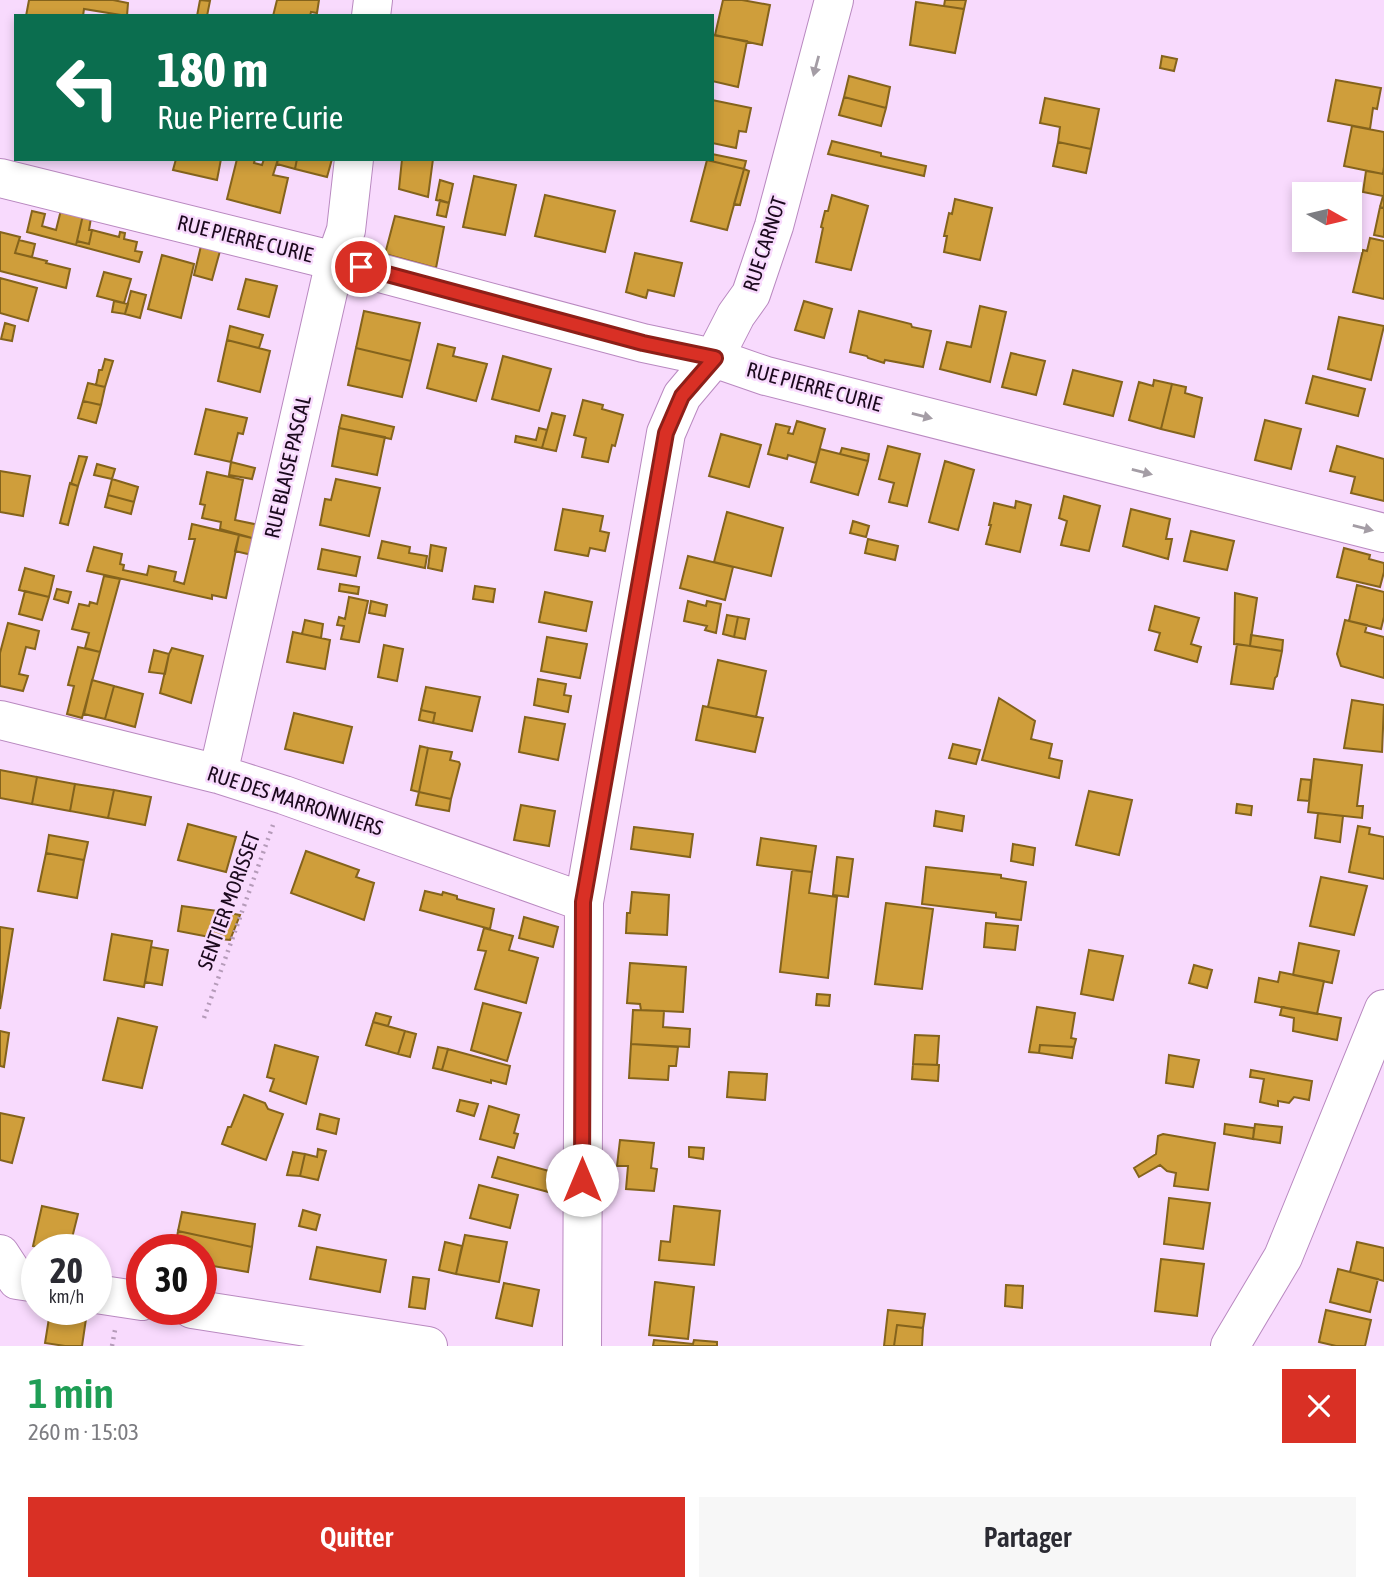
<!DOCTYPE html>
<html lang="fr">
<meta charset="utf-8">
<style>
:root{--surface:#fff;--page:#f7f7f7;--text:#2b2b33;--muted:#7c7c81;--accent:#d93025}
body{margin:0;font-family:"Asap Condensed",sans-serif;background:var(--page);color:var(--text);height:100vh;display:flex;flex-direction:column;font-size:26px;white-space:nowrap}
*{box-sizing:border-box;margin:0}
p{font-size:23px;color:var(--muted)}
.icon{flex:none;width:38px;height:38px;fill:none;stroke:currentColor;stroke-width:2;stroke-linecap:round;stroke-linejoin:round}
.map{position:relative;height:1346px;overflow:hidden}
.panel{display:flex;flex-direction:column;background:var(--surface);flex:1}
.panel>*{flex:none}
.hud{position:absolute;left:14px;top:14px;width:700px;height:147px;border-radius:0px;box-shadow:0 4px 10px #0003;background:#0b6e4f;color:#fff;overflow:hidden}
.needle{width:46px;rotate:98deg}
.tools{position:absolute;left:1292px;top:182px;display:grid;gap:14px}
.tools a{display:grid;place-items:center;width:70px;height:70px;border-radius:0px;background:var(--surface);box-shadow:0 4px 10px #0003;font-size:35px}
.speed{position:absolute;left:21px;top:1234px;display:flex;gap:14px;font-size:35px;font-weight:700;text-align:center}
.speed>*{display:grid;place-content:center;width:91px;height:91px;border-radius:50%;background:var(--surface);box-shadow:0 4px 10px #0003;line-height:1}
.speed small{font-size:18px;font-weight:400}
.speed .limit{border:10px solid #d22;background:#fff;color:#111}
.pin{position:absolute;display:grid;place-items:center;width:60px;height:60px;color:#fff;margin:-30px;border:4px solid #fff;border-radius:50%;box-shadow:0 2px 7px #0007}
.me{position:absolute;width:77px;margin:-38px;rotate:0deg;stroke-linejoin:round;filter:drop-shadow(0 0 5px #0008)}
.turn{display:flex;align-items:center;gap:24px;height:147px;padding:0 28px;font-size:32px}
.turn .icon{width:91px;height:91px;stroke-width:2.5}
.turn b{display:block;font-size:49px;line-height:60px}
.round{display:grid;place-items:center;flex:none;width:74px;height:74px;border-radius:0px;background:var(--page)}
.overview{display:flex;align-items:center;justify-content:space-between;height:119px;padding:0 28px}
h1{font-size:42px;font-weight:600;line-height:52px;color:#1e9e55}
.button{display:flex;gap:14px;margin-top:auto;padding:14px 28px}
.button a{flex:1;height:80px;border-radius:0px;background:var(--accent);color:#fff;font-size:28px;font-weight:600;line-height:80px;text-align:center}
.button a+a{background:var(--page);color:var(--text)}
.map>svg:first-child{display:block}
.building{fill:#cf9e3b;stroke:#84631c;stroke-width:2}
.lines{fill:none;stroke-linecap:round;stroke-linejoin:round}
.minor-casing{stroke:#b989c0;stroke-width:40}
.path{stroke:#b59bb9;stroke-width:4.5;stroke-dasharray:2 5;stroke-linecap:butt}
.minor{stroke:#fff;stroke-width:38}
.oneway{fill:#a49da5}
.route-casing{stroke:#8d1f18;stroke-width:18}
.route{stroke:#d93025;stroke-width:12}
.labels{text-anchor:middle;stroke-width:5;stroke-linejoin:round;paint-order:stroke}
.street-label{font-size:21px;fill:#1b091d;stroke:#f8dafd}
</style>
<div class="map">
<svg width="1384" height="1346" viewBox="0 0 1384 1346">
<rect width="100%" height="100%" fill="#f8dafd"/>
<path class="building" d="M29 0H113L128 3 127 16 84 9 83 16H26Z
M200 0 210 1 207 16H197Z
M277 0H319L317 13 311 12 310 16H273Z
M723 0H742L770 5 762 45 715 35Z
M945 0H966L964 9 944 6Z
M916 2 964 9 955 53 910 45Z
M712 35 747 41 738 87 712 81Z
M1162 56 1177 59 1174 71 1160 68Z
M849 76 890 87 886 108 844 97Z
M1336 80 1381 88 1377 109 1373 108 1370 129 1328 121Z
M844 97 886 108 881 126 839 115Z
M1045 98 1099 109 1091 149 1058 142 1060 127 1040 123Z
M712 100 751 108 746 132 739 131 736 148 712 143Z
M1352 126 1384 132V167L1383 174 1344 166Z
M832 141 881 153V156L926 166 924 176 828 154Z
M1058 142 1091 149 1086 173 1053 166Z
M712 154 746 161 744 169 707 160 712 159Z
M176 159H221L217 180 173 170Z
M237 159H255L254 163 262 165 264 159H278L273 175 288 178 280 213 227 199Z
M278 159H297L295 169 277 164Z
M297 159H332L327 177 295 169Z
M402 159H433L428 197 399 189Z
M707 160 744 169 727 230 691 221Z
M744 169 749 171 740 205 734 204Z
M1366 171 1384 174V208L1380 207 1383 196 1363 192Z
M474 176 516 185 505 235 463 227Z
M440 180 453 184 449 203 436 200Z
M545 195 615 211 605 252 535 236Z
M832 195 868 206 851 270 816 262 823 228 821 227 825 211H828Z
M955 199 992 208 980 260 944 252 947 236H944L949 213 952 214Z
M440 200 449 203 446 217 437 215Z
M1380 207 1384 208V237L1374 235Z
M61 210 83 215 76 245 27 232 32 211 45 214 42 226 56 230Z
M83 215 91 218 89 230H92L89 244 77 241Z
M395 216 444 227 436 268 385 254Z
M92 230 119 237 120 232 125 233 124 239 137 242 135 251 142 252 139 262 76 245 77 241 89 244Z
M0 232 20 237 15 253 47 261 46 263 70 269 66 288 0 271Z
M1370 238 1384 241V299L1353 292 1363 250 1367 251Z
M19 240 35 244 32 257 15 253Z
M201 246 220 251 212 280 194 275Z
M635 253 682 263 674 296 648 290 646 298 626 292Z
M162 255 194 264 181 318 148 309Z
M104 272 131 279 124 303 97 296Z
M0 278 37 288 28 321 0 313Z
M246 279 277 286 269 317 238 309Z
M131 291 146 295 140 318 125 314Z
M114 301 128 304 125 314 112 312Z
M804 301 832 309 824 338 795 330Z
M980 306 1006 312 990 382 940 369 947 342 971 347Z
M364 311 420 323 411 361 356 348Z
M859 311 911 324 912 327 931 331 923 367 885 360 884 363 868 358 867 356 850 352Z
M1339 317 1384 326 1371 380 1328 369Z
M5 323 15 326 12 341 1 339Z
M230 326 263 335 259 348 227 340Z
M227 340 270 351 260 392 218 381Z
M438 344 455 348 453 356 487 364 476 401 427 388Z
M356 348 411 361 402 397 348 385Z
M1011 353 1045 361 1036 395 1002 387Z
M503 356 551 369 539 411 492 399Z
M105 359 113 361 105 387 96 385 99 370H102Z
M1073 370 1122 382 1113 416 1064 404Z
M1313 376 1365 389 1358 416 1306 403Z
M1154 380 1172 384 1161 429 1129 420 1139 382 1153 386Z
M88 383 105 387 101 405 83 401Z
M1172 384 1186 387 1185 393 1202 398 1194 437 1161 429Z
M583 400 603 405 602 409 623 415 615 446 612 445 608 462 582 457 586 438 574 435Z
M83 401 101 405 96 423 78 418Z
M206 409 247 418 243 434 238 433 231 462 195 454Z
M552 413 565 416 556 451 542 448Z
M342 415 394 427 391 439 339 428Z
M1265 420 1301 429 1291 469 1255 460Z
M797 421 825 429 816 463 788 455 787 459 768 454 776 424 790 427 788 433 793 434Z
M339 428 385 437 377 475 332 466Z
M539 428 547 430 542 448 515 442 516 436 536 440Z
M721 434 761 445 749 487 709 476Z
M888 446 920 454 907 506 889 502 894 483 879 479Z
M1337 446 1384 459V501L1351 493 1355 477 1330 471Z
M842 448 869 454 868 461 840 454Z
M820 449 868 461 858 495 811 482Z
M79 456 87 457 78 486 71 484Z
M945 461 974 470 958 530 929 522Z
M231 462 255 468 252 479 229 475Z
M97 464 115 469 112 479 94 475Z
M0 471 30 476 23 516 0 512Z
M207 472 243 480 235 520 259 525 256 539 220 529 221 522 202 518 205 505 200 504Z
M112 479 138 487 134 502 108 495Z
M336 479 380 488 369 536 320 525 325 499 331 500Z
M70 483 78 486 68 525 60 523Z
M108 495 134 502 131 514 105 507Z
M1064 496 1100 506 1089 551 1061 545 1067 521 1059 518Z
M1016 501 1031 505 1020 552 986 544 991 525H989L994 503 1015 508Z
M563 509 603 516 600 531 609 533 605 551 590 548 588 556 555 550Z
M1131 509 1170 519 1166 539H1172L1168 559 1123 546Z
M727 512 783 528 771 576 714 562Z
M853 521 869 526 866 537 850 533Z
M192 524 239 535 226 598 212 595V599L87 571 94 547 122 554 120 564 124 565 123 570 147 575 149 566 176 572 174 581 184 584 195 539H189Z
M1191 531 1234 541 1227 570 1184 561Z
M239 535 256 539 252 555 235 551Z
M868 539 898 546 895 560 865 553Z
M382 541 410 547 409 553 427 556 425 568 378 558Z
M431 545 446 548 442 571 428 568Z
M1344 548 1370 555 1369 559 1384 563V572L1380 587 1337 577Z
M322 549 360 557 356 576 318 569Z
M688 556 733 567 725 600 680 588Z
M25 568 54 576 49 597 19 590Z
M104 576 120 579 100 652 85 648 89 633 72 629 79 604 89 606 90 602 97 604Z
M340 584 359 587 358 594 339 591Z
M1357 585 1384 592V617L1381 629 1349 621Z
M475 586 495 589 493 602 473 599Z
M57 589 71 592 68 603 54 599Z
M25 591 49 597 42 620 19 614Z
M545 592 592 602 586 631 539 622Z
M1235 593 1257 598 1250 646 1234 644Z
M349 597 368 601 359 642 341 639 344 626 337 625 339 617 345 619Z
M371 601 387 605 385 616 369 613Z
M688 601 706 606 707 601 721 604 716 633 705 630 707 626 684 621Z
M1155 606 1199 618 1191 644 1201 647 1197 662 1155 650 1160 633 1149 630Z
M727 615 738 617 734 637 723 634Z
M738 617 749 619 745 639 734 637Z
M305 620 323 624 321 638 302 634Z
M1345 620 1367 625 1365 632 1384 637V678L1341 666 1337 654Z
M8 623 39 631 35 649 26 647 19 674 28 676 23 691 0 686V653Z
M293 632 330 640 325 669 287 662Z
M1251 635 1283 640 1282 651 1250 646Z
M547 637 587 644 580 678 541 671Z
M1237 644 1282 651 1277 676 1275 678 1273 689 1231 684Z
M384 645 403 649 397 681 378 677Z
M78 647 100 652 82 718 67 714 74 686 68 685Z
M172 648 203 656 191 703 160 693 169 654Z
M154 650 169 654 165 674 149 672Z
M718 660 766 671 756 717 708 707Z
M538 679 566 684 564 695 571 696 568 712 534 705Z
M92 680 114 686 105 719 84 714Z
M114 686 143 694 135 727 105 719Z
M426 687 480 697 472 731 433 723 435 713 421 710Z
M999 698 1035 721 1031 739 1052 744 1049 758 1062 761 1059 778 982 760Z
M1352 700 1384 705 1382 752 1344 748Z
M703 706 763 718 755 752 696 740Z
M421 710 435 713 433 723 419 720Z
M294 713 352 727 343 763 285 749Z
M525 717 565 724 558 760 519 752Z
M953 744 980 750 976 764 949 758Z
M420 746 428 748 419 792 411 790Z
M428 748 452 752 450 760 459 762 460 764 451 799 419 792Z
M1314 759 1362 765 1357 806H1363L1362 818 1308 812Z
M0 770 37 777 32 804 0 798Z
M37 777 75 784 70 811 32 804Z
M1301 779 1311 780 1309 801 1298 800Z
M75 784 114 790 108 818 70 811Z
M114 790 151 797 145 825 108 818Z
M1089 791 1132 800 1119 855 1076 845Z
M419 792 451 799 449 811 416 805Z
M1237 804 1252 806 1251 815 1236 813Z
M521 805 555 811 549 846 514 840Z
M936 811 964 816 962 831 934 826Z
M1318 813 1343 816 1340 842 1315 838Z
M188 824 236 837 226 872 178 860Z
M1358 826 1370 828 1369 834 1384 837V879L1349 872Z
M634 827 693 834 690 857 631 849Z
M49 835 88 842 84 860 46 853Z
M761 838 816 846 812 872 757 865Z
M1013 844 1035 848 1033 865 1011 861Z
M306 851 359 870 356 877 374 883 364 920 291 893Z
M46 853 84 860 77 898 38 891Z
M837 857 853 859 848 897 833 895Z
M926 867 1001 875V878L1026 882 1021 920 996 917V913L922 904Z
M792 870 812 872 809 893 837 897 828 978 780 972Z
M1321 877 1367 886 1354 935 1310 926Z
M425 891 442 895 443 892 457 896V899L494 909 490 929 420 910Z
M632 892 669 895 667 935 626 933 627 913H630Z
M886 903 933 909 922 989 875 984Z
M182 906 218 911 215 931 221 932 220 939 178 931Z
M218 911 240 915 230 940 220 939 221 932 215 931Z
M524 917 558 927 553 947 519 938Z
M986 923 1018 926 1015 950 984 947Z
M0 927 13 929 0 1009Z
M484 928 513 936 509 950 538 958 526 1003 475 989 486 951 478 950Z
M112 934 152 941 144 987 104 980Z
M1299 943 1339 951 1332 983 1293 975Z
M151 947 168 950 162 985 145 982Z
M1089 950 1123 956 1113 1000 1081 994Z
M630 963 686 967 683 1012 641 1010 640 1004 627 1003Z
M1194 965 1212 970 1207 988 1189 983Z
M1280 972 1324 981 1317 1014 1255 1002 1259 978 1278 982Z
M817 994 830 995 829 1006 816 1005Z
M483 1003 521 1013 507 1061 471 1050Z
M1037 1007 1075 1013 1071 1038 1076 1039 1074 1047 1040 1045 1039 1053 1029 1052Z
M1282 1007 1341 1018 1337 1040 1293 1031 1294 1018 1280 1015Z
M633 1010 664 1011 663 1027 690 1029 689 1047 631 1044Z
M376 1013 391 1017 388 1026 373 1022Z
M118 1018 157 1027 142 1088 103 1080Z
M373 1022 405 1031 398 1054 366 1045Z
M0 1031 9 1033 4 1067 0 1066Z
M405 1031 416 1034 410 1057 398 1054Z
M915 1035 939 1036 937 1065 913 1064Z
M631 1044 678 1047 676 1066H669L668 1080 629 1078Z
M275 1045 318 1057 306 1104 270 1091 274 1079 267 1077Z
M1040 1045 1074 1047 1072 1058 1039 1053Z
M438 1047 448 1049 442 1070 433 1068Z
M448 1049 510 1066 506 1084 491 1080V1083L442 1070Z
M1169 1055 1199 1060 1193 1087 1166 1083Z
M913 1064 939 1065 938 1081 912 1079Z
M1251 1070 1312 1081 1309 1100 1294 1097 1289 1103 1278 1101V1106L1260 1102 1264 1079 1250 1077Z
M729 1072 767 1074 765 1100 727 1097Z
M244 1095 265 1103 268 1109 283 1114 266 1160 222 1144 228 1127H231Z
M460 1100 478 1104 474 1116 457 1111Z
M489 1106 519 1115 514 1133 518 1134 514 1148 480 1139Z
M0 1113 24 1118 12 1163 0 1160Z
M320 1114 339 1119 336 1134 317 1129Z
M1225 1124 1254 1128 1253 1139 1224 1134Z
M1255 1124 1282 1127 1280 1143 1253 1139Z
M1163 1134 1215 1143 1208 1190 1174 1186 1176 1173 1167 1171 1160 1165 1139 1177 1134 1168 1156 1154 1158 1136Z
M620 1140 654 1143 651 1168 657 1169 654 1191 626 1189 628 1166H617Z
M689 1147 704 1148 703 1159 689 1157Z
M318 1149 326 1151 318 1180 300 1176 305 1154 317 1157Z
M293 1152 305 1154 300 1176 287 1175Z
M498 1157 560 1174 559 1180H555L552 1193 492 1177Z
M479 1185 518 1195 510 1228 470 1218Z
M1169 1198 1210 1203 1203 1249 1164 1244Z
M42 1206 78 1214 69 1250H47L33 1246Z
M674 1206 720 1211 714 1265 659 1260 661 1241 670 1242Z
M303 1210 320 1215 316 1230 299 1226Z
M182 1212 255 1224 252 1247 178 1231Z
M178 1231 252 1247 248 1272 201 1264V1250H175Z
M465 1235 507 1242 499 1282 456 1274Z
M445 1242 462 1246 456 1274 439 1270Z
M1357 1242 1384 1248V1281L1350 1272Z
M317 1247 386 1260 380 1292 310 1279Z
M1161 1259 1204 1264 1197 1316 1155 1311Z
M1338 1269 1378 1279 1370 1312 1330 1302Z
M413 1277 429 1279 425 1309 409 1307Z
M655 1282 694 1287 688 1339 649 1335Z
M504 1283 539 1290 532 1326 496 1318Z
M1006 1285 1023 1286 1022 1308 1005 1306Z
M888 1310 925 1314 923 1328 897 1325 894 1346H884Z
M1326 1310 1371 1320 1365 1346H1336L1319 1342Z
M50 1312 86 1319 82 1346H65L45 1343Z
M897 1325 923 1328 922 1346H894Z
M654 1340 693 1344 694 1340 717 1342V1346H653Z"/>
<g class="lines">
<defs>
<path id="minor" d="M371 16 373 0
M0 178 335 261 643 343 714 358 766 376 1384 533
M0 720 218 774 284 795 584 902
M218 774 335 261 346 230 354 159
M0 1254 17 1280 37 1283
M96 1294 142 1301
M192 1309 428 1346
M582 1346 584 902 666 433 682 396 714 358 736 315 751 294 774 226 834 0
M1230 1346 1283 1257 1384 1009"/>
</defs>
<use href="#minor" class="minor-casing"/>
<path class="path" d="M204 1018 273 825
M112 1346 115 1330"/>
<use href="#minor" class="minor"/>
</g>
<defs><path id="oneway-solid" d="M-6-.8H1V-3.2L6.5 0L1 3.2V.8H-6Z" transform="scale(1.75)"/></defs>
<g class="oneway">
<use href="#oneway-solid" transform="translate(816 66) rotate(105)"/>
<use href="#oneway-solid" transform="translate(922 416) rotate(14)"/>
<use href="#oneway-solid" transform="translate(1142 472) rotate(14)"/>
<use href="#oneway-solid" transform="translate(1363 528) rotate(14)"/>
</g>
<g class="lines">
<defs>
<path id="route" d="M361 267 643 343 715 358 682 396 666 433 583 902 582 1180"/>
</defs>
<use href="#route" class="route-casing"/>
<use href="#route" class="route"/>
</g>
<g class="labels">
<g class="street-label">
<text transform="translate(245 239) rotate(14)" y="7">RUE PIERRE CURIE</text>
<text transform="translate(765 244) rotate(-72)" y="7">RUE CARNOT</text>
<text transform="translate(814 387) rotate(15)" y="7">RUE PIERRE CURIE</text>
<text transform="translate(288 467) rotate(-77)" y="7">RUE BLAISE PASCAL</text>
<text transform="translate(295 801) rotate(18)" y="7">RUE DES MARRONNIERS</text>
<text transform="translate(229 901) rotate(-70)" y="7">SENTIER MORISSET</text>
</g>
</g>
</svg>
<div class="tools">
<a><svg class="needle" viewBox="-14 -14 28 28"><path d="M0-13l5 13h-10z" fill="#e53935"/><path d="M0 13l5-13h-10z" fill="#7c7c81"/></svg></a>
</div>
<div class="speed"><div>20<small>km/h</small></div><div class="limit">30</div></div>
<div class="pin" style="left:361px;top:267px;background:#d93025"><svg class="icon" aria-label="arrive" viewBox="0 0 24 24"><path d="M6 21V4h12l-3 4 3 4H6"/></svg></div>
<svg class="me" style="left:582px;top:1180px" viewBox="-20 -20 40 40"><circle r="19" fill="#fff"/><path d="M0-13L10 11 0 6-10 11z" fill="#d93025"/></svg>
<div class="hud">
<div class="turn"><svg class="icon" aria-label="left" viewBox="0 0 24 24"><path d="M17 20v-9H6M10 6l-5 5 5 5"/></svg><div><b>180 m</b>Rue Pierre Curie</div></div>
</div>
</div>
<section class="panel">
<div class="overview"><div><h1>1 min</h1><p>260 m · 15:03</p></div><a class="round" style="background:#d93025;color:#fff"><svg class="icon" aria-label="close" viewBox="0 0 24 24"><path d="M6 6l12 12M18 6L6 18"/></svg></a></div>
<div class="button"><a>Quitter</a><a>Partager</a></div>
</section>
